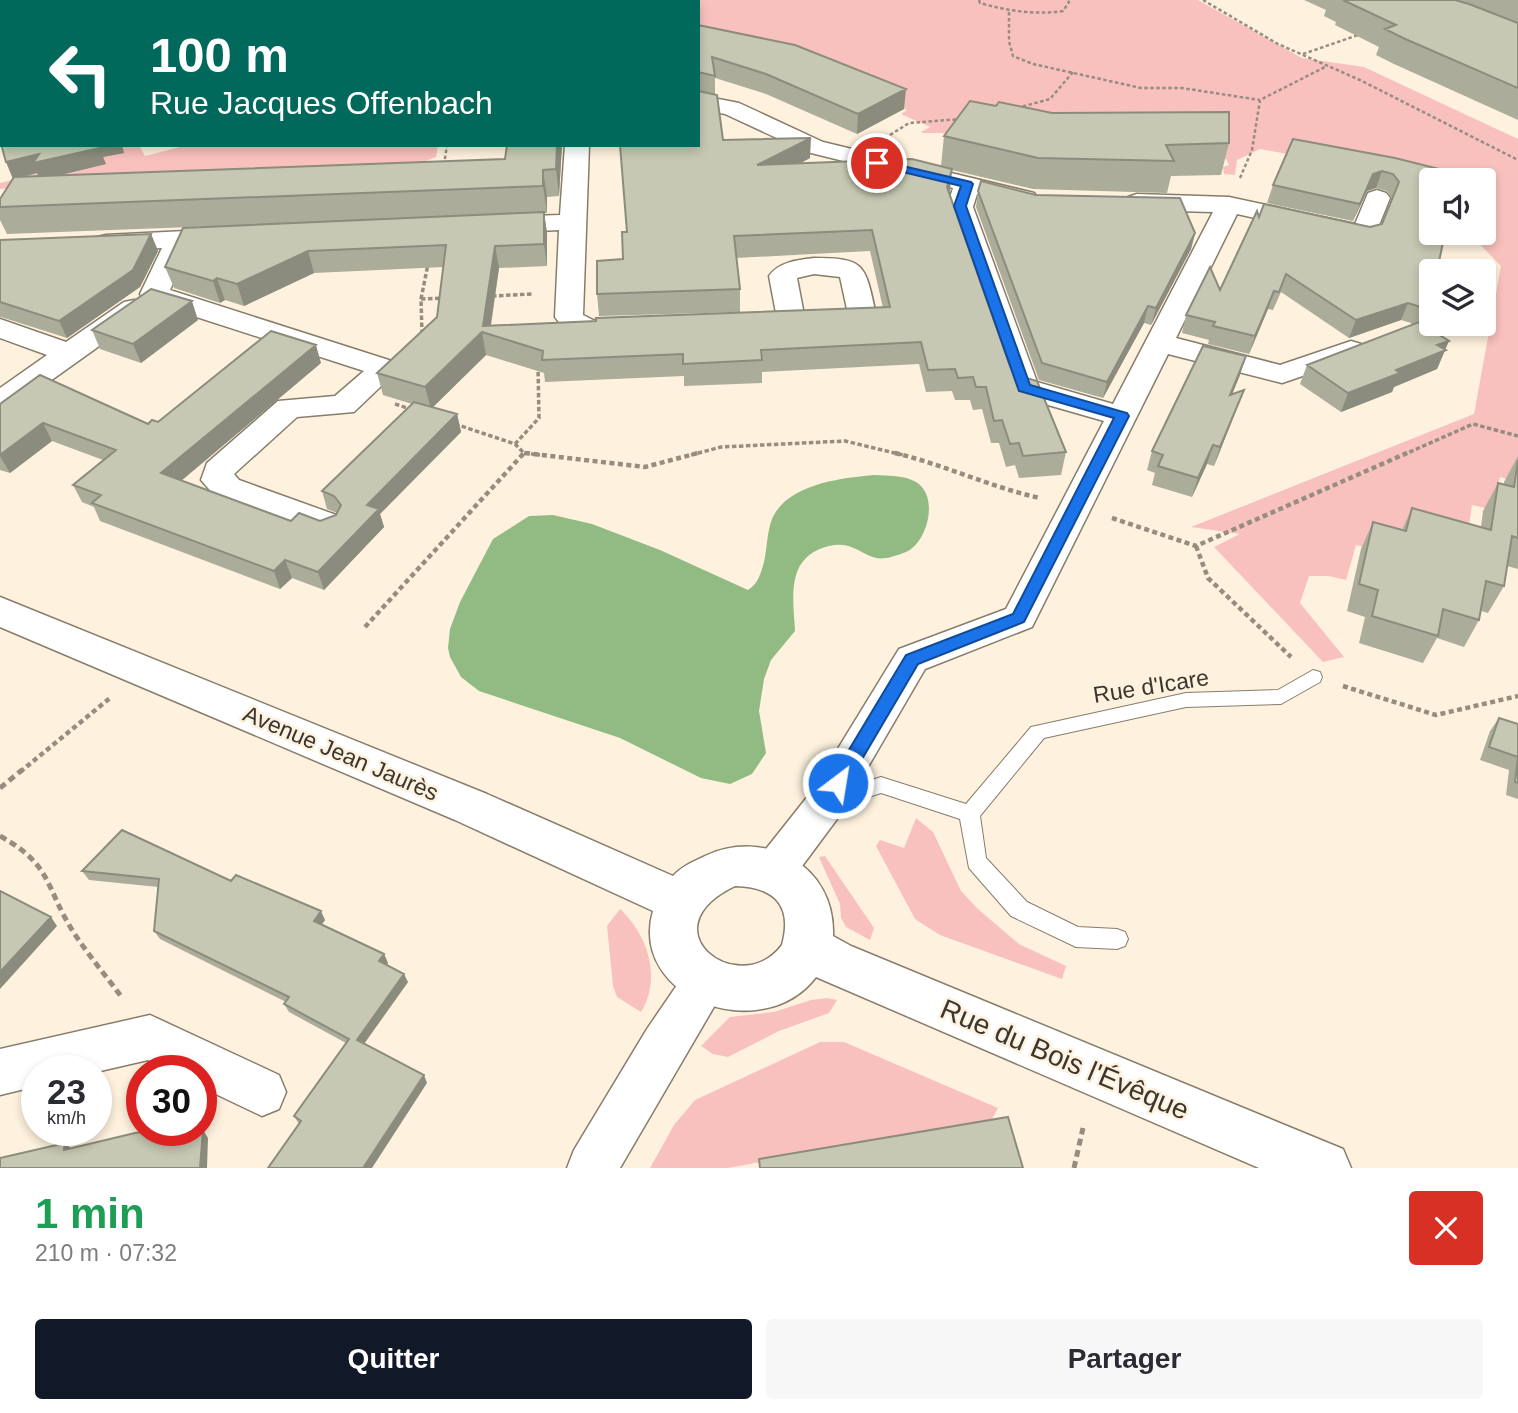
<!DOCTYPE html>
<html lang="fr">
<meta charset="utf-8">
<style>
:root{--surface:#fff;--page:#f7f7f7;--text:#2b2b33;--muted:#7c7c81;--accent:#111827}
body{margin:0;font-family:Helvetica,sans-serif;background:var(--page);color:var(--text);height:100vh;display:flex;flex-direction:column;font-size:26px;white-space:nowrap}
*{box-sizing:border-box;margin:0}
p{font-size:23px;color:var(--muted)}
.icon{flex:none;width:38px;height:38px;fill:none;stroke:currentColor;stroke-width:2;stroke-linecap:round;stroke-linejoin:round}
.map{position:relative;height:1168px;overflow:hidden}
.drawer{display:flex;flex-direction:column;background:var(--surface);flex:1}
.drawer>*{flex:none}
.hud{position:absolute;left:0px;top:0px;width:700px;height:147px;box-shadow:0 4px 10px #0003;background:#00695c;color:#fff;overflow:hidden}
.controls{position:absolute;left:1419px;top:168px;display:grid;gap:14px}
.controls a{display:grid;place-items:center;width:77px;height:77px;border-radius:7px;background:var(--surface);box-shadow:0 4px 10px #0003;font-size:35px}
.speed{position:absolute;left:21px;top:1055px;display:flex;gap:14px;font-size:35px;font-weight:700;text-align:center}
.speed>*{display:grid;place-content:center;width:91px;height:91px;border-radius:50%;background:var(--surface);box-shadow:0 4px 10px #0003;line-height:1}
.speed small{font-size:18px;font-weight:400}
.speed .limit{border:10px solid #d22;background:#fff;color:#111}
.pin{position:absolute;display:grid;place-items:center;width:60px;height:60px;color:#fff;margin:-30px;border:4px solid #fff;border-radius:50%;box-shadow:0 2px 7px #0007}
.me{position:absolute;width:77px;margin:-38px;rotate:31deg;stroke-linejoin:round;filter:drop-shadow(0 0 5px #0008)}
.turn{display:flex;align-items:center;gap:24px;height:147px;padding:0 35px;font-size:32px}
.turn .icon{width:91px;height:91px;stroke-width:2.5}
.turn b{display:block;font-size:49px;line-height:60px}
.round{display:grid;place-items:center;flex:none;width:74px;height:74px;border-radius:7px;background:var(--page)}
.summary{display:flex;align-items:center;justify-content:space-between;height:119px;padding:0 35px}
h1{font-size:42px;font-weight:600;line-height:52px;color:#1e9e55}
.action{display:flex;gap:14px;margin-top:auto;padding:14px 35px}
.action a{flex:1;height:80px;border-radius:7px;background:var(--accent);color:#fff;font-size:28px;font-weight:600;line-height:80px;text-align:center}
.action a+a{background:var(--page);color:var(--text)}
.map>svg:first-child{display:block}
.green{fill:#f9c1bd}
.water{fill:#92ba83}
.lines{fill:none;stroke-linecap:round;stroke-linejoin:round}
.service-casing{stroke:#877d6b;stroke-width:2}
.minor-casing{stroke:#877d6b;stroke-width:3}
.tertiary-casing{stroke:#877d6b;stroke-width:3}
.path-far3{stroke:#968d80;stroke-width:2.5;stroke-dasharray:3.5 2.5;stroke-linecap:butt}
.path-far2{stroke:#968d80;stroke-width:3.5;stroke-dasharray:4.5 2.5;stroke-linecap:butt}
.path-far1{stroke:#968d80;stroke-width:4.5;stroke-dasharray:5 3.5;stroke-linecap:butt}
.path{stroke:#968d80;stroke-width:5;stroke-dasharray:7 4.5;stroke-linecap:butt}
.service{fill:#fff;fill-rule:evenodd}
.minor{fill:#fff;fill-rule:evenodd}
.tertiary{fill:#fff;fill-rule:evenodd}
.wall{fill:#abac9a;fill-rule:evenodd}
.shaded-wall{fill:#8b8c7d}
.building{fill:#c7c8b3;stroke:#8b8c7d;stroke-width:2}
.route{fill:#1a73e8;stroke:#114b97;stroke-width:2}
.labels{text-anchor:middle;stroke-width:5;stroke-linejoin:round;paint-order:stroke}
.street-label{font-size:23px;fill:#3b362f;stroke:#fef2de}
.near-street-label{font-size:28px;fill:#3b362f;stroke:#fef2de}
</style>
<div class="map">
<svg width="1518" height="1168" viewBox="0 0 1518 1168">
<rect width="100%" height="100%" fill="#fef2de"/>
<path class="green" d="M604 0H1198L1302 58 1364 67 1518 139V482L1500 477 1493 510 1472 505 1465 552 1388 553 1356 545 1346 580 1329 576H1309L1300 603 1344 657 1323 662 1214 547 1240 534 1191 527 1474 414 1501 266 1469 233H1484V218L1493 219 1496 194 1484 191V180L1431 181 1260 149 1237 160 1235 175 1224 174 1223 167 1229 165 1226 159 941 133H923L921 132 930 127 901 114 907 110 805 67 698 44V2H596Z
M99 145H139L145 156 188 145H438L436 157 408 168 149 175 0 189V183L24 177 21 167Z
M916 818 933 832 961 891 978 909 1019 944 1066 966 1062 979 940 935 915 919 876 846 880 840 904 848Z
M825 856 874 928 870 940 846 927 841 918 840 904 819 857Z
M620 909C648 935 662 978 641 1012L617 997 613 986 607 926Z
M827 998 837 1000 829 1013 779 1031 728 1057 713 1054 701 1046 730 1017 774 1012 811 1000Z
M820 1042H844L998 1108 991 1121 728 1168H650L674 1125 695 1100Z"/>
<path class="water" d="M874 475C888 476 904 475 916 482 938 495 929 536 911 549 906 553 897 555 891 557 873 562 867 553 851 547 837 541 816 548 806 558 788 575 794 609 795 631L771 660 764 679 759 711 766 753 752 774 730 784 701 778 620 738 479 691 461 677 450 657 448 648 450 629 460 602 493 539 529 516 553 515 592 524 660 550 748 590C758 584 761 573 764 562 767 548 767 532 772 519 787 484 841 478 874 475Z"/>
<g class="lines">
<defs>
<path id="service" d="M1313 670 1320 672 1322 677 1320 682 1281 704 1186 707 1044 738 980 816 986 858 1027 902 1078 927 1117 929 1125 932 1128 939 1125 946 1117 949 1076 947 1011 916 969 868 960 819 881 793 829 810 822 808 819 802 822 796 881 777 966 804 1031 727 1186 693 1278 690Z"/>
<path id="minor" d="M698 95 739 103 823 142 1034 193 1038 198 1034 203 1025 206 977 194 973 207 1037 382 1113 404 1213 212 1137 210 1128 207 1124 202 1128 197 1137 194 1229 197 1355 224 1368 193 1377 190 1386 193 1390 198 1373 240 1364 242 1237 214 1176 338 1280 365 1351 341 1361 344 1366 350 1361 356 1282 383 1168 354 1032 627 925 669 840 815 788 885 773 890 758 885 752 872 758 859 812 791 899 649 1006 609 1104 421 1013 395 1009 388 947 207 953 188 807 152 725 114 698 109Z
M565 145H589L583 315 593 320 630 322 634 328 630 334C604 340 571 341 555 317L559 230 498 233 489 230 485 225 489 220 498 217 560 215Z
M225 229 234 231 238 237 234 243 189 247 170 290 395 362 400 368 354 412 297 417 234 474 239 480 339 516 344 524 339 532 327 536 315 532 215 496 201 480 207 463 278 401 335 396 364 371 144 300 140 294 162 248 106 251 97 249 93 243 97 237 106 235Z
M814 258C864 258 865 264 875 310 860 332 833 332 809 326L805 320 801 327C783 331 761 333 743 329L739 323 743 317 776 313 769 276C779 262 797 260 814 258ZM814 274 840 277 847 309 809 314 805 320 797 278Z
M134 300 144 302 148 308 144 314 11 409 0 411V388L47 355 0 338V319L66 342 124 302Z
M706 960 722 966 729 981 620 1168H567L574 1150 647 1029 690 966Z
M150 1015 279 1075 286 1092 279 1109 262 1116 201 1087V1071H170L148 1060 96 1072 37 1071V1086L0 1095V1049Z"/>
<path id="tertiary" d="M0 597 487 794 673 876C682 866 693 862 705 856 765 828 836 865 833 936L851 946 1343 1149 1351 1168H1259L816 977C763 1047 628 999 653 911L455 820 0 627ZM735 886C774 887 793 905 782 945 740 1001 644 930 735 886Z"/>
</defs>
<use href="#service" class="service-casing"/>
<use href="#minor" class="minor-casing"/>
<use href="#tertiary" class="tertiary-casing"/>
<path class="path-far3" d="M979 0 980 3C1008 11 1034 15 1063 11L1069 2 1066 0
M1203 0 1278 44 1360 80 1518 160
M592 2 600 0
M1009 12V41L1013 56 1033 64 1141 88H1182L1260 100
M1303 54 1361 34
M1017 108 1050 99 1073 72
M890 135 909 123 961 119
M444 165 447 145
M1240 178 1252 150 1260 100 1327 66"/>
<path class="path-far2" d="M492 296 532 294
M421 299 445 298
M422 334 421 299 428 264
M395 404 413 410
M455 424 515 444 524 453 522 455
M515 444 539 418 538 367
M524 453 540 455
M691 455 721 447 845 441 903 455
M1403 455 1473 424 1518 436"/>
<path class="path-far1" d="M525 453 645 467 698 453
M895 453C945 465 990 487 1040 498
M1112 518 1196 546 1407 453
M1196 546 1208 578 1291 657
M365 627 524 453
M1343 686 1436 715 1518 696
M20 772 110 698"/>
<path class="path" d="M0 788 22 770
M0 836C53 865 45 888 74 933 89 956 107 977 123 999
M1074 1168 1083 1128"/>
<use href="#service" class="service"/>
<use href="#minor" class="minor"/>
<use href="#tertiary" class="tertiary"/>
</g>
<path class="wall" d="M84 0H517L509 2H87Z
M1304 0H1518V120L1394 64 1376 55 1379 47 1335 25 1336 22 1324 16 1326 10Z
M698 25 904 109 857 134 766 94 715 78V95L723 140 810 158 801 163 941 166 944 136 996 106 1052 113 1229 143 1221 175 1171 176 1167 193 1033 189 952 170 949 192 1010 366 1066 452 1061 475 1019 478 1015 465 1006 467 999 443H991L982 409 973 410 970 400H955L952 391 926 392 919 364 762 372V383L684 386V376L545 382 544 373 486 355 433 407 457 414 461 432 380 514 384 527 324 590 292 578 280 589 100 521 94 507 82 502 73 485 103 460 52 441 10 473 0 470V404L148 424 158 422 321 363 181 481 291 521H320L336 515 337 513 327 509 322 491 412 404 383 395 377 373 437 317 444 267 314 273 244 306 225 300 220 303 174 288 165 267 298 223 7 234 0 220V199L13 178 6 162 2 145H122L124 153 103 157 106 164 60 175 505 159 507 145H562L559 196 547 197V213H544L547 233V266L499 268 491 326 883 308 870 251 736 258 740 289V312L599 316 597 294 623 259 627 232 698 145ZM37 173 38 176 23 177Z
M1395 158 1432 271V324H1450L1433 331 1445 350 1437 369 1394 387 1392 392 1341 412 1300 384 1307 365 1412 325 1411 323 1401 320 1349 338 1281 292 1273 310 1268 309 1249 354 1208 344 1209 340 1182 333 1186 315 1220 290 1259 217 1370 227 1382 224 1392 199 1387 191 1376 188 1367 191 1353 221 1267 203 1273 185Z
M978 191 1195 233 1191 249 1151 325 1144 323 1103 398 1039 380 976 207Z
M151 234 158 251 140 287 67 338 1 317 0 318V240Z
M198 320 141 363 100 349 92 330Z
M1240 375 1232 394 1237 408 1214 466 1207 464 1192 497 1152 485 1155 473 1147 470 1152 451Z
M1518 456V569L1507 566 1504 586 1488 613 1481 611 1479 620 1464 647 1437 638 1423 663 1359 643 1365 617 1347 611 1361 549 1373 522 1402 530 1412 508 1481 527 1483 511 1498 483 1504 485V482Z
M1499 718 1518 724V799L1506 795 1509 770 1480 760 1490 731Z
M82 871 231 881 325 920 322 924 384 954 388 963 386 965 408 982 364 1044 427 1083 299 1124 294 1116 346 1043 289 1012 284 1004 286 1002 160 939 154 931 158 887 89 880Z"/>
<path class="shaded-wall" d="M423 0H517L509 2H414Z
M906 89 904 109 857 134 858 114Z
M811 138 810 158 757 186V165Z
M98 145H122L124 153 103 157 106 164 40 180 37 173 13 179 6 162 39 154Z
M557 145H562L559 196 556 169Z
M952 169 950 190 945 208 947 187Z
M543 170 547 197V213L543 186Z
M1382 171 1376 188 1367 191 1353 221 1360 204 1373 174Z
M544 212 547 233V266L544 244Z
M1195 233 1191 249 1151 325 1156 308Z
M151 234 158 251 140 287 67 338 59 321Z
M495 246 499 268 489 335 483 326Z
M308 251 314 273 244 306 237 284Z
M217 278 225 300 220 303 213 281Z
M1274 291 1268 309 1249 354 1255 336Z
M192 301 198 320 141 363 133 344Z
M1408 303 1401 320 1349 338 1356 320Z
M1148 306 1144 323 1103 398 1107 382Z
M1432 317V324H1450L1412 339 1420 322Z
M482 332 486 355 431 409 425 387Z
M1449 341 1437 369 1394 387 1392 392 1341 412 1348 393 1437 345Z
M316 345 321 363 169 491 161 473Z
M1246 356 1240 375 1224 414 1230 395Z
M1244 390 1237 408 1214 466 1220 447Z
M457 414 461 432 380 514 384 527 324 590 318 572 367 505Z
M43 423 52 441 10 473 0 456Z
M1213 445 1207 464 1192 497 1198 478Z
M285 560 292 578 280 589 274 571Z
M321 911 325 920 318 930 314 921Z
M51 917 57 926 0 989V972Z
M384 954 388 963 383 970 379 961Z
M404 974 408 982 361 1048 357 1040Z
M424 1075 427 1083 372 1168H363Z
M203 1130 208 1138 207 1168H200Z
M65 1143 73 1150H64Z"/>
<path class="building" d="M105 0H423L414 2H107Z
M1343 0H1455L1469 4 1518 23V88L1403 38 1385 29 1396 25Z
M698 25 795 45 906 89 858 114 766 74 712 57 715 76 698 72Z
M698 91 717 95 723 140 811 138 757 165 912 159 952 169 947 187 1010 366 1016 375 1037 381 1066 452 1023 456 1019 443 1010 444 1002 420 994 421 986 387H976L973 377 958 378 955 369 928 370 921 342 761 350 762 360 683 364V354L542 360 543 351 482 332 425 387 377 373 437 317 446 245 308 251 237 284 217 278 213 281 165 267 183 228 544 212V244L495 246 483 326 596 321V318L890 307 872 230 734 236 740 289 597 294V261L623 259 622 232H627L620 145H698Z
M970 101 996 106 999 102 1052 113 1229 112V143L1166 145 1174 161 1038 158 944 136Z
M2 129V145H98L100 148 33 163 39 154 6 162 0 140V130Z
M1293 139 1395 158 1459 174 1457 180H1432V233H1445L1437 271H1432V317L1420 322 1424 313 1418 306 1408 303 1356 320 1286 274 1279 292 1274 291 1255 336 1213 326 1215 322 1186 315 1210 267 1220 290 1257 211 1259 217 1264 204 1370 227 1382 224 1399 182 1393 174 1382 171 1373 174 1360 204 1273 185Z
M507 145H557L556 169 543 170V186L0 207V199L14 177 505 159Z
M981 181 1036 195 1180 198 1195 233 1156 308 1148 306 1107 382 1042 363 978 191Z
M151 234 133 270 59 321 0 302V240Z
M151 289 192 301 133 344 92 330Z
M1419 322 1449 341 1437 345 1446 350 1396 370 1400 373 1348 393 1307 365Z
M271 331 316 345 161 473 291 521 299 513 320 521 336 515 341 505 334 496 322 491 414 402 457 414 367 505 379 509 318 572 285 560 274 571 92 503 101 495 73 485 116 450 43 423 0 455V404L40 375 148 424 152 420 158 422Z
M1203 346 1246 356 1230 395 1244 390 1220 447 1213 445 1198 478 1158 466 1163 455 1152 451Z
M1518 460V538L1512 536 1504 586 1486 581 1479 620 1443 609 1438 636 1372 616 1378 590 1359 584 1373 522 1406 531 1412 508 1491 530 1498 483 1514 487Z
M1499 718 1518 724V783L1515 782 1518 757 1489 747Z
M122 830 231 881 236 875 321 911 314 921 384 954 379 961 404 974 357 1040 424 1075 363 1168H268L301 1121 294 1116 349 1039 284 1004 289 997 154 931 159 879 82 871Z
M0 891 51 917 0 972Z
M1008 1117 1023 1168H760L759 1159Z
M156 1130H163L162 1136 203 1130 200 1168H0V1158L65 1143 64 1150 135 1133Z"/>
<path class="route" d="M877 160 971 182 973 184 966 206 1030 385 1127 413 1129 416 1024 622 918 664 845 788 838 790 832 788 829 783 906 655 1013 614 1114 418 1019 391 954 206 961 186 873 165 872 163Z"/>
<g class="labels">
<g class="street-label">
<text transform="translate(1151 686) rotate(-9)" y="8">Rue d'Icare</text>
<text transform="translate(341 753) rotate(23)" y="8">Avenue Jean Jaurès</text>
</g>
<g class="near-street-label">
<text transform="translate(1065 1059) rotate(23)" y="10">Rue du Bois l'Évêque</text>
</g>
</g>
</svg>
<div class="controls">
<a><svg class="icon" aria-label="sound" viewBox="0 0 24 24"><path d="M4 9h4l5-4v14l-5-4H4zM17 9q2 3 0 6"/></svg></a>
<a><svg class="icon" aria-label="layers" viewBox="0 0 24 24"><path d="M12 4l9 5-9 5-9-5zM3 14l9 5 9-5"/></svg></a>
</div>
<div class="speed"><div>23<small>km/h</small></div><div class="limit">30</div></div>
<div class="pin" style="left:877px;top:163px;background:#d93025"><svg class="icon" aria-label="arrive" viewBox="0 0 24 24"><path d="M6 21V4h12l-3 4 3 4H6"/></svg></div>
<svg class="me" style="left:838px;top:783px" viewBox="-20 -20 40 40"><circle r="17" fill="#1a73e8" stroke="#fff" stroke-width="3"/><path d="M0-11L8 9 0 5-8 9z" fill="#fff"/></svg>
<div class="hud">
<div class="turn"><svg class="icon" aria-label="left" viewBox="0 0 24 24"><path d="M17 20v-9H6M10 6l-5 5 5 5"/></svg><div><b>100 m</b>Rue Jacques Offenbach</div></div>
</div>
</div>
<section class="drawer">
<div class="summary"><div><h1>1 min</h1><p>210 m · 07:32</p></div><a class="round" style="background:#d93025;color:#fff"><svg class="icon" aria-label="close" viewBox="0 0 24 24"><path d="M6 6l12 12M18 6L6 18"/></svg></a></div>
<div class="action"><a>Quitter</a><a>Partager</a></div>
</section>
